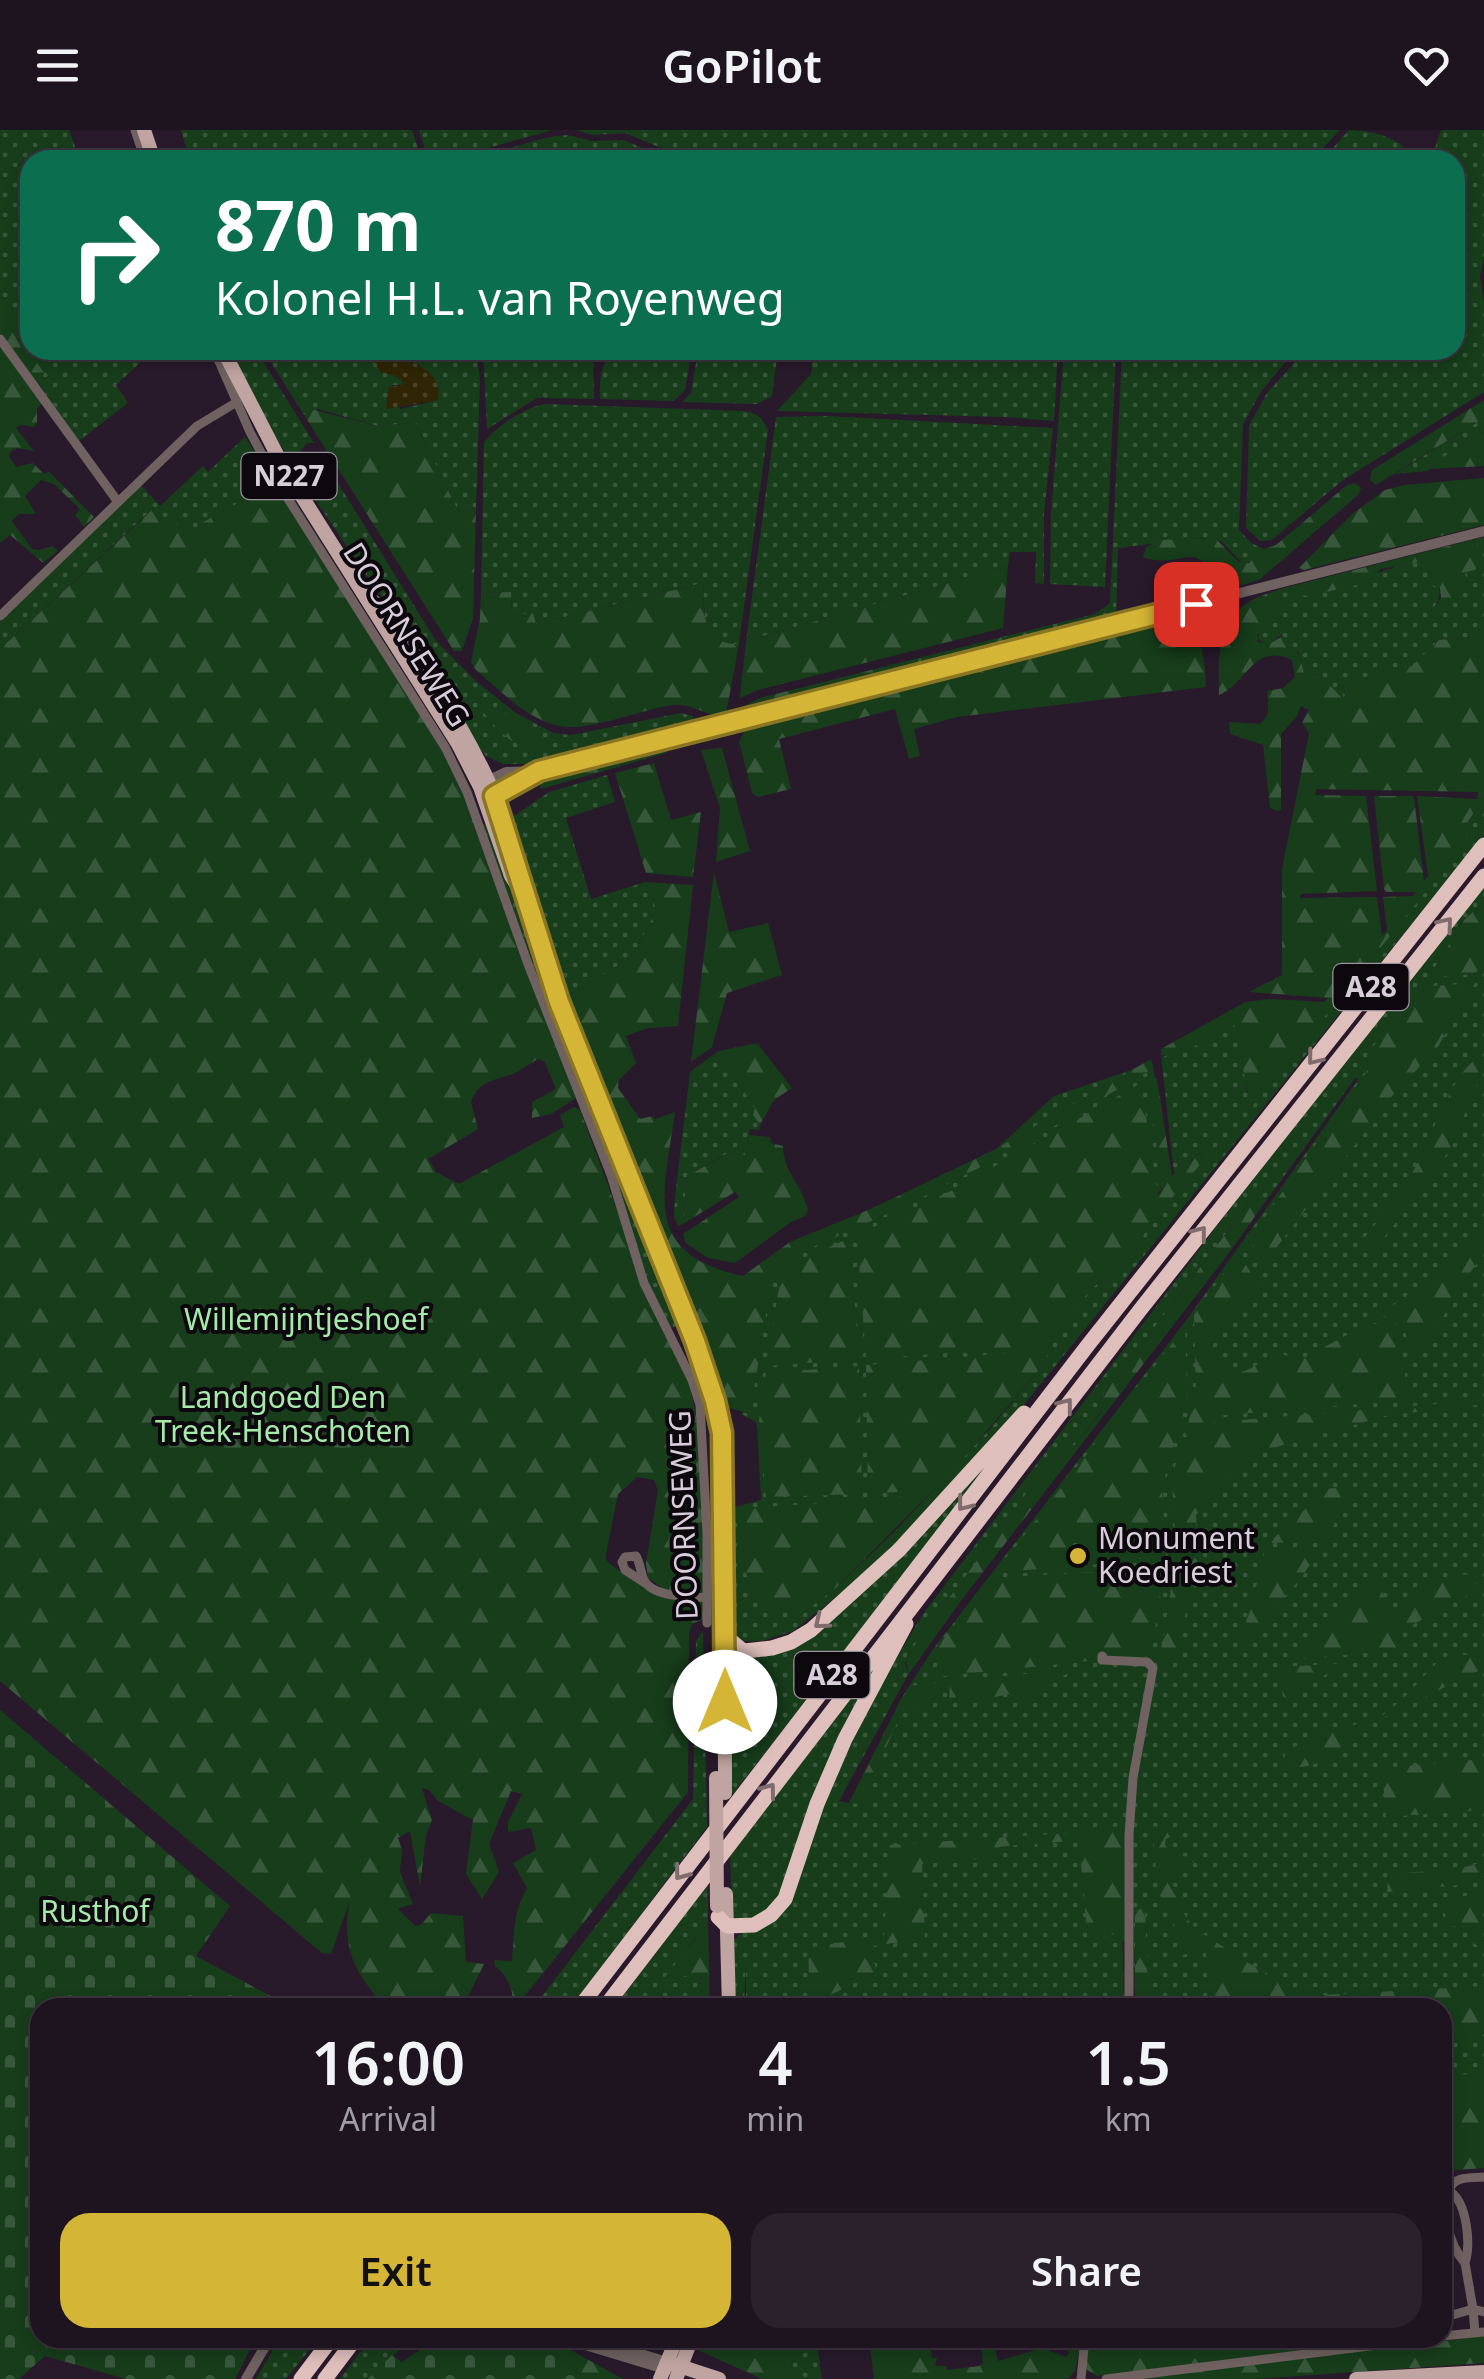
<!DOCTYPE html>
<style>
:root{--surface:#1e1420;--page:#2b212d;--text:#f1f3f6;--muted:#a19ea5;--line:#3c333e;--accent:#d5b535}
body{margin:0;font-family:"Noto Sans",sans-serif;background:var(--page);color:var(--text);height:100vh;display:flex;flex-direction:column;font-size:38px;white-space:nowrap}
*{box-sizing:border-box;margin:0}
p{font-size:32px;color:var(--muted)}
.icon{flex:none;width:55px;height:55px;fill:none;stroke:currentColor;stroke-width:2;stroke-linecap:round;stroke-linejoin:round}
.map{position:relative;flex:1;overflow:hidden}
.drawer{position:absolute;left:30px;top:1868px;width:1422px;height:350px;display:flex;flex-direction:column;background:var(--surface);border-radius:30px;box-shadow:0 5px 15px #0003,0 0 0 2px var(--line)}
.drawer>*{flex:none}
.hud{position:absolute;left:20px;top:20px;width:1445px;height:210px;border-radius:30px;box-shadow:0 5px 15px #0003,0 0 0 2px var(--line);background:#0b6e4f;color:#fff;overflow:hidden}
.pin{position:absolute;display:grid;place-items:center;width:85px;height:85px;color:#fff;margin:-42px;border-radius:20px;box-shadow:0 5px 15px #0006}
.me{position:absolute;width:110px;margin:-55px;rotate:0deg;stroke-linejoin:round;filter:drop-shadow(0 0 8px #0008)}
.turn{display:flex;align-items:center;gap:35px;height:210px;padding:0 30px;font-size:45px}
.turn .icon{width:130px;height:130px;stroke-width:2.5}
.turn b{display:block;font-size:70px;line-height:85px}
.eta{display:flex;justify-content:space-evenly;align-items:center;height:170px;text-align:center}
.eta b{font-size:60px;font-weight:600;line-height:70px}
.button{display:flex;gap:20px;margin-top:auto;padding:20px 30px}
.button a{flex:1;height:115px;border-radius:30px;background:var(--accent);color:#111;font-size:40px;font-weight:600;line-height:115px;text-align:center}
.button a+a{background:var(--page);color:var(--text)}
header{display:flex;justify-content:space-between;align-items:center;height:130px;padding:0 30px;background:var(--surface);font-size:45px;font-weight:600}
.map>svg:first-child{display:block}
.grass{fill:url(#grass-dots);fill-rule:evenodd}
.forest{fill:url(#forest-firs);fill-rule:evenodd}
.sand{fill:url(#sand-dots)}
.cemetery{fill:url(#cemetery-stones)}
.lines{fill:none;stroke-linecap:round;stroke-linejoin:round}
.minor{stroke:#6f6260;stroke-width:9}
.tertiary{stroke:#6f6260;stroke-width:10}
.primary{stroke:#bfa4a1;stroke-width:14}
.motorway{stroke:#dfbfbb;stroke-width:15}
.primary-bridge{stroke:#bfa4a1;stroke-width:14}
.oneway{stroke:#806c6d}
.route-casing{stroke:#8a7622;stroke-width:25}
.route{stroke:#d5b535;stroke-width:18}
.poi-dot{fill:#d5b535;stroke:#0d070e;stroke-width:4}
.labels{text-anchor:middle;stroke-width:8;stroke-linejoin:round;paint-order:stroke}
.shield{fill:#0d070e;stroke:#9b929d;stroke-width:2.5}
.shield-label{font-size:28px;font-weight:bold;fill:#d8ceda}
.street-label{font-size:30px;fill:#d8ceda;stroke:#0d070e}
.park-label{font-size:30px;fill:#a4eaa8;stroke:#0d070e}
.poi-label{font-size:30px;fill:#d8ceda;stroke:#0d070e;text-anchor:start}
</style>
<header><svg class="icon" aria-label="menu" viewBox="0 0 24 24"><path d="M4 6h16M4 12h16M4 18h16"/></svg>GoPilot<svg class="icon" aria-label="heart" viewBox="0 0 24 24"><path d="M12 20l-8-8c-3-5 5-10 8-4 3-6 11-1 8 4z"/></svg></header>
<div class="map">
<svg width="1484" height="2249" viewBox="0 0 1484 2249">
<defs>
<pattern id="grass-dots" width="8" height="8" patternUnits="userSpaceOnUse" patternTransform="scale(2.5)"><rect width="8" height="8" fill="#173d1b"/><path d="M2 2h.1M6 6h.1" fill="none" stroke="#38583c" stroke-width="1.8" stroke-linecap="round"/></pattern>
<pattern id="forest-firs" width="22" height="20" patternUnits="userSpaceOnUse" patternTransform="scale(2.5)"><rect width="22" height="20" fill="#173d1b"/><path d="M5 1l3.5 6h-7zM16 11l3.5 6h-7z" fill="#38583c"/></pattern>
<pattern id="sand-dots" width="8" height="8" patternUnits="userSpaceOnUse" patternTransform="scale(2.5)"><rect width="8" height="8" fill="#2e2605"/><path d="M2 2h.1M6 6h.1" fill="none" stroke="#4c4429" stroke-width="1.8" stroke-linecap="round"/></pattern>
<pattern id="cemetery-stones" width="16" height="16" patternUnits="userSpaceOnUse" patternTransform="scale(2.5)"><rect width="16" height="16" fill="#173d1b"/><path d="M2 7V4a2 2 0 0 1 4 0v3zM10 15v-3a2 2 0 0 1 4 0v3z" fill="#38583c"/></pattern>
</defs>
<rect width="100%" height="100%" fill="#281a2b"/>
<path class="grass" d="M0 0H69L80 30H30V220H139L143 230 116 255 128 273 79 311 0 199Z
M181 0H412L422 30H190Z
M419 0H553L481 20 427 25Z
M576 0H1340L1312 30H722L661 18 625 3 592 5Z
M1349 0C1371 0 1404 8 1414 30H1322Z
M1441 0H1484V127L1480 147 1484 173V262L1343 350 1272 410 1260 411 1246 398 1249 295 1267 263 1306 220H1455V30H1431Z
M567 5 592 11 623 10 658 24 687 30H461C497 26 533 7 567 5Z
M231 220H256L314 313H307L300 322 310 338 326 342 328 337 436 511 477 552 516 583 553 603 571 605 681 583 693 586 694 593 529 634H503L486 626C458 593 440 550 415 515 350 419 278 326 231 220Z
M263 220H476L480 249 476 379 459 383 416 293 377 296 318 279 304 285ZM395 226 420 235 438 270 400 279 392 255H402L403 251 394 245Z
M483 220H593L594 269 537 268 487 299Z
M617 220H692L685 260 674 271 600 269C600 249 599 233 617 220Z
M698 220H778L772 266 757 274 682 272 691 263Z
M813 220H1058L1054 291 1004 287 777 281 811 244Z
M1064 220H1116L1105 457 1050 454 1051 384Z
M1122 220H1296L1262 260 1243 294 1239 400 1251 413 1264 419 1255 430 1243 434 1221 411 1200 408 1118 418 1116 487 1003 516 1002 507 1095 484 1110 473Z
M546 274 745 281C758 284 762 288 768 300L739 514C700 515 705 481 703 453L536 494 533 483 512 485 511 462 481 463 484 313C495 297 526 276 546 274Z
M827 286 1053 298 1044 384V454L1035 453 1036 422H1010L1008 436 746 511 776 287Z
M1484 288V302L1431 335 1428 341 1395 344Z
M245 307 275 353C245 372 215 382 187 404L169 387 162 389 150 381 0 519V491L141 355 160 376 203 336 208 342Z
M1484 407V492L1475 507 1439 510 1412 537 1343 552 1345 567 1342 568 1320 545 1304 543 1299 523 1288 519 1281 505 1271 513H1264L1257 508C1261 502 1261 498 1264 491 1268 482 1277 480 1280 469L1260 466 1284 458C1309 482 1392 429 1428 430 1435 449 1448 463 1431 481L1451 474 1454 464 1468 452 1464 444 1478 421 1475 409Z
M607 645 615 672 566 688 591 769 645 752 652 764 656 780 633 827 565 867 530 764 510 689 549 662Z
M1484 668V704L1019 1281 906 1403 850 1456 793 1501 762 1511H728L727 1384 733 1385 732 1378 761 1370 757 1293 742 1284 744 1215 761 1132 996 1019 1054 966 1152 933 1161 973 1170 1049 800 1485 837 1457 899 1397 990 1299 1044 1234 1052 1205 1088 1162 1097 1154 1110 1151 1139 1116 1146 1099 1203 1021 1174 1044 1161 925 1163 927 1238 883 1247 963 1379 819 1469 706 1462 700Z
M489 692 685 1194 670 1198 657 1174 482 696Z
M1484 757V772L1464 790 1434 839 1367 926 1420 868 1484 788V2036L1443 2040 1442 1878 1135 1877 1132 1700 1122 1786 1124 1877H746V1832L744 1877H732L730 1815 740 1804 771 1793C818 1686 862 1578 926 1480L1236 1071ZM1356 947 1358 950 1185 1192 931 1522 901 1569 849 1673 839 1671 908 1545 905 1533 1050 1331 1063 1320 1075 1315 1102 1280 1100 1269 1252 1069 1261 1078Z
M710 927 733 945 755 977 753 985 760 995 759 1000 750 999 745 1025 728 1023 687 1046 683 1094 678 1096 674 1086 675 1066 690 942Z
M995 1327 729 1669 728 1525 779 1520 901 1424Z
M703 1501 707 1697 571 1877 533 1878 693 1669 696 1511Z
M879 1532 781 1769 752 1790 733 1789 730 1726Z
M708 1754V1793L689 1816 700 1845 703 1877 614 1878Z
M280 2208H319L286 2249H256Z
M371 2208H404L406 2214 368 2249H340Z
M787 2208H816L822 2249H807L792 2240Z"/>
<path class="forest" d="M0 179 24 184 30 194V222L44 243 41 251 37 253 0 204Z
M0 213 44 272 37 278V292L34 297 21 295 16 298 34 321 17 318 10 322 9 327 16 337 33 333 44 344 49 342 94 387 84 397 75 385 80 379 54 354 41 350 25 366 36 384H19L12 391 32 419 39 420 52 416 58 421 43 433 10 405 0 413Z
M1484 270V288L1376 355 1370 350 1372 340Z
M311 279 377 296 416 293 459 383 476 379 473 488 462 521H454L304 285Z
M1484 302V336L1427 339 1431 335Z
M1484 348V395L1304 440 1299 438 1351 385 1385 360 1404 355Z
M275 353 452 634 576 968 551 984 532 988V972L556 959 545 932 538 929C531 933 524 938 517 942 497 951 479 949 471 972L478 999 428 1029 436 1042 459 1054 564 997 560 985 574 977 580 980 630 1115 690 1255 704 1329 703 1465 664 1459 648 1448 646 1433 658 1360 654 1350 637 1347 618 1364 606 1424V1430C633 1455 668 1468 703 1471V1489L692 1494 689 1503 688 1662 516 1877 491 1878 511 1877C516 1859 506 1845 494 1835L495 1830 512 1831C515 1800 512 1786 527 1758L513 1733 536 1720 531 1698 508 1702V1692L522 1664 511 1661 489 1714 499 1742 482 1769 466 1744 473 1690 438 1671 429 1660 422 1658 432 1690 426 1705 420 1757 410 1701 398 1708 402 1720 400 1742 413 1774 398 1779 415 1796 421 1795 431 1783 463 1786 466 1832 484 1834 463 1877H385C355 1842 342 1821 349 1773L331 1824 322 1823 0 1551V519L151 381 161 389 169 386 187 404C215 382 245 371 275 353Z
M1356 353 1361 358 1359 364 1259 450 1214 463C1202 400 1183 442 1143 427L1146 417 1163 410 1215 408 1239 432 1249 433 1264 419 1276 415 1347 355Z
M1475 409 1482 432 1475 440 1465 442 1468 456 1454 464 1452 481 1444 480 1438 485 1431 481 1441 468 1440 458 1429 454 1426 448 1431 440 1428 430 1381 439 1370 452 1309 466 1290 464 1284 458Z
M1008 436 1003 498 758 560 740 568 746 511Z
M703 453C704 481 701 515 739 514L726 584C707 589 694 573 674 575 640 579 591 602 559 596 528 590 498 559 475 539L471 532 480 489 481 463 511 462 512 485 533 483 536 494Z
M1260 466 1280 469 1276 487 1264 491 1263 502 1257 505 1258 512 1271 513 1283 506 1288 518 1299 524 1304 543 1320 545 1342 568 1345 566 1343 552 1412 536 1439 510 1475 507 1484 492V668L1462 700 1470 707 1251 978 1234 895 1175 927 1161 925V919L1245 872 1269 869 1324 872 1328 868 1249 862 1282 845V739L1309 603 1302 593 1309 580 1301 576 1297 586 1281 604V680L1277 681 1270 678 1263 615 1230 604 1229 592 1260 594C1271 585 1268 574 1267 561L1283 558 1295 547 1292 530C1253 512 1248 553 1219 565 1218 523 1217 486 1260 466ZM1316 659 1478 662V663L1477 669 1417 666 1428 746 1424 751 1414 668 1412 666H1374L1384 759 1386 762H1416L1413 766 1383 767 1387 800 1382 805 1377 767 1300 768 1301 764 1377 761 1366 666 1315 665Z
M1163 489C1202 494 1205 524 1206 557L957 587 914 599 920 626 909 629 895 579 779 609 791 659 758 667 752 663 739 611 747 597Z
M1002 507 1003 516 738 579 760 568Z
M483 571 537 600 540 607 537 617C515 621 494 597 482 580Z
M661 615 666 623 541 659 539 649Z
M722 618 750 721 716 732 720 678 701 620Z
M654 633 671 690 701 682 693 747 646 743 615 643Z
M714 742 729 802 768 793 782 845 727 863 712 917 691 932Z
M645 752 693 755 678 896 648 898 626 906 636 933 619 950 618 958 640 989 652 986 655 989 675 982C664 1063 640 1124 743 1146L790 1112 873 1078 995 1020 1000 1027 905 1076 793 1126 779 1135 772 1147 750 1284 720 1275 696 1197 565 867 633 827 656 780 652 764Z
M1484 772V833L1475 844 1439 847 1433 856 1475 853 1436 920 1396 961 1260 1139 1251 1107 1367 941V926L1389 893 1434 839 1464 790Z
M757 913 792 958 774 970 760 995 753 985 755 977 733 945 710 927 719 921Z
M1481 928 1484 939 1449 1021 1373 1123 1356 1119C1377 1092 1399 1065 1417 1035 1430 1012 1456 932 1481 928Z
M1151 929 1154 938 1006 1024 1001 1016Z
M1152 947 1157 949 1172 1046 1184 1033H1189L1203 1021 1209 1024 1146 1099 1139 1116 1110 1151 1096 1154 1052 1205 1044 1234 958 1335 837 1457 800 1485 794 1487 785 1477 772 1482 763 1480C748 1461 733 1405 742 1382L748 1378 899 1368 904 1362 868 1363 866 1235 1022 1222 1027 1217 866 1229 857 1105 955 1059 1141 953 1158 1065 1163 1059 1147 952Z
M749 1005 770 1007 771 1013 783 1016C783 1042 803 1056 808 1080L805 1086 791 1092 735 1133 708 1128 686 1113 683 1104 739 1067 735 1062 683 1094 687 1046 729 1023 745 1025Z
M1253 1068 1261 1078 1229 1123 960 1472 908 1545 906 1527 1050 1331 1063 1320 1075 1315 1102 1281 1100 1269Z
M1484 1089V1124L1463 1152 1440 1192 1411 1230 1403 1190 1377 1185C1414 1163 1463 1128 1484 1089Z
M850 1108 859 1229 767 1236 781 1143 796 1131Z
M1239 1123 1258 1155 1212 1215 1211 1223C1226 1258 1255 1240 1274 1220L1298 1231 1366 1195 1394 1191 1401 1198 1402 1229 1410 1270 1215 1286 1185 1306 1196 1261 1194 1185Z
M1185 1197 1187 1265 1162 1358 1166 1426 1090 1435 1088 1409 1067 1412 1069 1437 996 1442Z
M859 1236 862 1364 766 1367 759 1290 766 1243Z
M1484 1270V1284L1479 1275 1389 1285 1255 1323 1227 1346 1196 1385 1199 1436 1190 1459 1178 1524 1170 1534H1158C1165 1498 1172 1460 1175 1424 1178 1373 1153 1319 1217 1292Z
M1368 1356 1334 1394 1326 1411 1267 1413 1294 1392 1322 1359Z
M1321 1419 1300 1449 1248 1510 1244 1513 1238 1511 1251 1479 1264 1423Z
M1165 1433 1151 1526 1121 1530 1113 1521 1102 1519 1089 1531 943 1546 939 1543 937 1517 991 1448 1128 1440Z
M1378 1441 1386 1479 1391 1481 1434 1449 1470 1444 1480 1459 1397 1503V1520L1289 1530Z
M1484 1523V1538L1376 1591 1403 1569 1442 1527Z
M1345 1533 1286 1568 1283 1566 1280 1542 1283 1537Z
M1072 1539C1054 1555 1044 1552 1029 1572L1008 1564 978 1571 949 1569 950 1552Z
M939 1553 935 1573 905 1579 902 1582 871 1651V1675L849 1673 909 1556Z
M1358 1593 1362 1596C1343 1616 1318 1643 1288 1636L1284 1622 1331 1600H1344Z
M1484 1629V1680L1386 1687 1382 1638Z
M1127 1694 1128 1815 1113 1804 1088 1814 1079 1710 1035 1714 1034 1719 1026 1720 1025 1714 999 1717V1727L922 1734 925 1808 867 1817 870 1833 875 1834 876 1847 863 1849 810 1875 808 1818 884 1805 890 1715 1097 1701Z
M1152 1696 1180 1702 1166 1709 1165 1715 1171 1723 1192 1728 1194 1732 1177 1740 1172 1750 1179 1776 1191 1794 1202 1803 1289 1859H1313L1321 1865 1484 1856V1904L1443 1913 1442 1878 1135 1877V1779H1143L1145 1782 1149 1875 1208 1873 1206 1820 1182 1825 1172 1788 1158 1762Z
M1484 1732V1746L1469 1754 1387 1762 1388 1744 1458 1739Z
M1484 1763V1779L1478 1782 1484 1789 1483 1818 1471 1812 1474 1805 1472 1802 1447 1794 1443 1773 1445 1769Z
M708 1793 710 1877H703L700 1845 664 1848Z
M1484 1943V2038L1443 2041V1946Z
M1484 2206V2233L1255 2249H1133Z
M536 2208H549L623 2249H576L579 2244Z
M699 2208H787L792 2240 807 2249H762L700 2221Z
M869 2208H929L932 2228H937L935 2236H946L947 2240 979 2236 983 2233 980 2208H992L998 2231 1042 2218 1066 2227 1069 2223 1064 2208H1082L1075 2241 1068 2249H874Z
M1089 2208H1300L1301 2221 1097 2246 1084 2238Z"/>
<path class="sand" d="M388 225C413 231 444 241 438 270L386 279 389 257 402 255 403 251 394 245 382 243 374 233Z"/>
<path class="cemetery" d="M0 1580 230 1776 196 1826 291 1877 40 1878V2208H256L235 2249H126L45 2226 19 2249H0Z
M438 2208H536L580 2245 576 2249H368L392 2225 402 2232Z"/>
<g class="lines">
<path class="minor" d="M135 0 145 30
M0 209 118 372
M214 220 250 302 273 345 445 617 467 662 528 834 611 1045 644 1153 692 1250 700 1275 707 1403V1493
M0 486 197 296 237 272
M645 1453 625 1440 622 1432 625 1427 636 1426C641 1435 640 1441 644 1450 653 1468 690 1466 707 1468
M1102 1526V1530L1147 1532 1153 1538 1133 1648 1129 1705V1878
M1451 2062C1467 2074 1471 2114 1465 2133 1449 2115 1438 2075 1452 2055 1458 2046 1475 2048 1484 2047
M1465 2133 1473 2179 1484 2182
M1442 2188 1473 2179 1475 2203
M1442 2206 1484 2202
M1081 2249 1085 2208
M1106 2249 1433 2208"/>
<path class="tertiary" d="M483 653 506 642 539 641 1484 401
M490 663 494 665 539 641
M562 2208 668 2240
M615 2216 667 2232
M246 2249 270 2208"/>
<path class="primary" d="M144 0 154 30
M223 220 284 338 458 614 480 657 511 746 518 757
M367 466C403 493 466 604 487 648 505 687 513 729 525 770 535 803 547 837 558 870 587 954 623 1035 656 1116 686 1189 720 1260 723 1339L725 1637
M726 1764 729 1878
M667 2232 719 2249
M660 2249 677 2208
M676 2249 692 2208
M1356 2249 1484 2242"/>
<path class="motorway" d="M724 1505 742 1520
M716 1535 726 1523 772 1518 791 1512 811 1500 899 1420 1024 1283
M718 1787 727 1796 754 1795 771 1785 785 1769 817 1674 845 1609 906 1494
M579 1878 1088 1215 1484 715
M604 1878 1140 1180 1484 746
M301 2249 332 2208
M325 2249 356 2208"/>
<path class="primary-bridge" d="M725 1637V1663
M716 1648 717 1776"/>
</g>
<defs><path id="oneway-chevron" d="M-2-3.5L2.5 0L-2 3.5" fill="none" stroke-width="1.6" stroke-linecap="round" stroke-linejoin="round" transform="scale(2.5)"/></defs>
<g class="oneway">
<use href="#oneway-chevron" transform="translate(1446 794) rotate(-51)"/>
<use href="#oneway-chevron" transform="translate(1314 928) rotate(129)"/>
<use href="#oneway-chevron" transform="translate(1200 1103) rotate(-52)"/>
<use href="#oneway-chevron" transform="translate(1066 1275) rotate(-52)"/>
<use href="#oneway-chevron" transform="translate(964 1374) rotate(128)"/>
<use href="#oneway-chevron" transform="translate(821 1492) rotate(141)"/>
<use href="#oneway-chevron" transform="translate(769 1660) rotate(-53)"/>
<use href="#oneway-chevron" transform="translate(681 1743) rotate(127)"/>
</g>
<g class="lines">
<defs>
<path id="route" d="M725 1572 722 1303 715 1271 695 1211 559 872 494 666 539 641 1196 474"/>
</defs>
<use href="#route" class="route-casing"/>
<use href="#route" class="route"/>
</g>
<circle class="poi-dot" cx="1078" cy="1426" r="10"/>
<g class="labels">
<g class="shield">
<rect x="241.5" y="323" width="95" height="46" rx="8"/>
<rect x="1333.5" y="834" width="75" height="46" rx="8"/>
<rect x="794.5" y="1522" width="75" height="46" rx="8"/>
</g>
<g class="shield-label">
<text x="289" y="356">N227</text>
<text x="1371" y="867">A28</text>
<text x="832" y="1555">A28</text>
</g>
<g class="street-label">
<text transform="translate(406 505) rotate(58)" y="10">DOORNSEWEG</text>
<text transform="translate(684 1385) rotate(-92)" y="10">DOORNSEWEG</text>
</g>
<g class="park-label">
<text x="306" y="1200">Willemijntjeshoef</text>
<text x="283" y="1278">Landgoed Den<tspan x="283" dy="34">Treek-Henschoten</tspan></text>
<text x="95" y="1792">Rusthof</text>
</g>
<g class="poi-label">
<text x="1098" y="1419">Monument<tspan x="1098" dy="34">Koedriest</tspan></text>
</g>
</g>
</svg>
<div class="pin" style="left:1196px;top:474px;background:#d93025"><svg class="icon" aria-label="arrive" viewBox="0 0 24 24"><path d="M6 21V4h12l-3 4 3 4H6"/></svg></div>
<svg class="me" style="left:725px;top:1572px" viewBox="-20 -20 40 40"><circle r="19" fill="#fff"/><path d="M0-13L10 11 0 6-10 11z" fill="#d5b535"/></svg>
<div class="hud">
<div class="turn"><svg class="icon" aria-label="right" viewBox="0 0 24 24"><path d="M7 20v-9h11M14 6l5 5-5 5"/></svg><div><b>870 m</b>Kolonel H.L. van Royenweg</div></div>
</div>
<section class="drawer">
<div class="eta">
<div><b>16:00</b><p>Arrival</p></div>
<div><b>4</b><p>min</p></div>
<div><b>1.5</b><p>km</p></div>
</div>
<div class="button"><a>Exit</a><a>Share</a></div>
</section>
</div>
